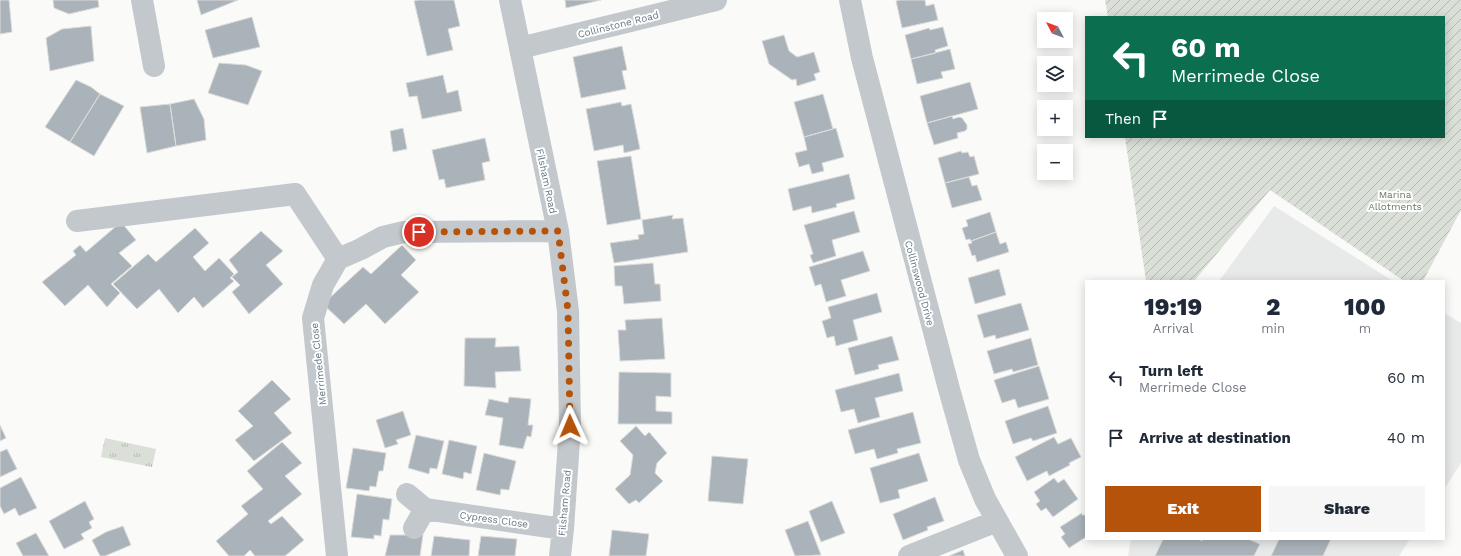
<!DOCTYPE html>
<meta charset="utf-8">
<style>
:root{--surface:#fff;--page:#f6f6f7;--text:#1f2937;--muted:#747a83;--accent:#b45309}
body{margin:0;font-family:"Work Sans",sans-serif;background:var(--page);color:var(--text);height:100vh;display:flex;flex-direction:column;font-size:15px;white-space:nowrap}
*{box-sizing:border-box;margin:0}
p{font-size:13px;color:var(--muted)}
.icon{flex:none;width:22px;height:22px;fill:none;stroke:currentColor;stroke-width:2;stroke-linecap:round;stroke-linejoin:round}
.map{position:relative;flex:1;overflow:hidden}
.sheet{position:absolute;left:1085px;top:280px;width:360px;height:260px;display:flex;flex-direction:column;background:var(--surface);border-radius:0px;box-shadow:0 2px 10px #0003}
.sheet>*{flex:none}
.top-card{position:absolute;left:1085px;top:16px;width:360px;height:122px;border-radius:0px;box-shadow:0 2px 10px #0003;background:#0b6e4f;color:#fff;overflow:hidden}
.needle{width:26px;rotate:311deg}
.fabs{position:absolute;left:1037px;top:12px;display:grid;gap:8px}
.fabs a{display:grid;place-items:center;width:36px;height:36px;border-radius:0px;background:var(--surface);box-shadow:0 2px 10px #0003;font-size:20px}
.pin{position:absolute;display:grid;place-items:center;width:34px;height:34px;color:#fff;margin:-17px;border:2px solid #fff;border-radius:50%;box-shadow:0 1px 4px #0007}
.me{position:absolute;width:44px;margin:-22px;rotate:359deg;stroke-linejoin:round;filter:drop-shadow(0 0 3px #0008)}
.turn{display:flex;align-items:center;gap:14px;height:84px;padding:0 20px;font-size:18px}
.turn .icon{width:52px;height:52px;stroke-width:2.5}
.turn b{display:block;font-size:28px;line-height:34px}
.then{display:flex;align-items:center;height:38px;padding:0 20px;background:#0003;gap:8px;font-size:15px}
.eta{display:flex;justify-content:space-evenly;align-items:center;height:68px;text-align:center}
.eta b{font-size:24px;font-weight:800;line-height:28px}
.cta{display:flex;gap:8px;margin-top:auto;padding:8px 20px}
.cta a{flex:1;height:46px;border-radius:0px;background:var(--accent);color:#fff;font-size:16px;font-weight:800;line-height:46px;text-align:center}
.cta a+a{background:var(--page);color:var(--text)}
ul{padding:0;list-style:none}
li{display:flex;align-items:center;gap:12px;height:60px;padding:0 20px}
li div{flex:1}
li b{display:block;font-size:15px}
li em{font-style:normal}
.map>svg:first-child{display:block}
.built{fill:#e8e9e9}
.grass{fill:url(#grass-tufts)}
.garden{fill:url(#garden-furrows)}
.building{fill:#aab3b9;stroke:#dcdcda}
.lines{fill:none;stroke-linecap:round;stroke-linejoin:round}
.minor{stroke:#c3c8cc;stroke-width:22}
.route{stroke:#b45309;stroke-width:7;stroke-dasharray:0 12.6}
.labels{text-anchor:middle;stroke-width:4;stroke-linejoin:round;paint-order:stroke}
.street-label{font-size:10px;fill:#657683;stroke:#fff}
.park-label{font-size:10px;fill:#687a64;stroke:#fff}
</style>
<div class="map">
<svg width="1461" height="556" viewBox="0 0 1461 556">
<defs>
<pattern id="grass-tufts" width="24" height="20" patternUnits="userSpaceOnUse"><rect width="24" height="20" fill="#dadfd7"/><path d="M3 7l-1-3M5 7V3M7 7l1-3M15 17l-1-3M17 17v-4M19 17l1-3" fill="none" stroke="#b4b9b4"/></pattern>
<pattern id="garden-furrows" width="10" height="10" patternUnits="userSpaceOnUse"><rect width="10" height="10" fill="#dadfd7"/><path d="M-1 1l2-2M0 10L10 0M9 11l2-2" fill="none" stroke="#b4b9b4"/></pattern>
</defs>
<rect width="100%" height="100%" fill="#fafaf8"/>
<path class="built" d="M1274 206 1393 281H1219Z
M1444 313 1461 323V463L1444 489Z
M1131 539H1410L1399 556H1128Z"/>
<path class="grass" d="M105 438 156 449 152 467 101 457Z"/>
<path class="garden" d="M1105 0H1461V210L1423 281H1404L1270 190 1194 281H1146L1125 137H1444V17H1108Z"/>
<path class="building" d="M0 0H9L12 32 0 34Z
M53 0H98L99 7 69 14 54 8Z
M197 0H238L201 15Z
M418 0H454L460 26 448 29 453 50 427 56 414 1Z
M565 0H601L566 8Z
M900 0H925L926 6 934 4 938 20 902 28 896 1Z
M252 17 260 47 213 58 205 30Z
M91 26 94 61 50 71 46 38 62 29Z
M943 27 948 46 935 50 936 53 911 59 905 35 929 28 930 30Z
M784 35 789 51 797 57 814 52 820 72 814 74 816 80 797 86 796 79 792 80 769 64 762 41Z
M622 46 627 70 622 71 626 89 581 98 573 57Z
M950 49 955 69 941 72 943 78 917 84 911 59Z
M219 63 246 65 262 71 248 105 208 93Z
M443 75 447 93 458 90 462 111 422 119 417 96 409 97 406 83Z
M76 80 91 87 100 94 70 142 45 127Z
M970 82 978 109 927 123 920 96Z
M100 94 124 106 94 156 70 142Z
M823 94 833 129 804 137 794 102Z
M194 99 204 119 206 140 176 146 170 104Z
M621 102 622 106 631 104 640 149 624 153 623 145 594 151 586 109Z
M170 104 176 146 147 153 140 107Z
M952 116 953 119 959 117 962 118 967 125V129L965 131 957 133 958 138 934 145 927 123Z
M403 128 407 149 393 152 390 131Z
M836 128 844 157 822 163 824 171 812 174 809 164 799 167 795 153 807 150 804 137Z
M485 138 490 161 482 163 485 180 446 188 444 179 439 180 432 150Z
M961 151 962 153 968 152 970 157 974 156 979 174 945 183 938 158Z
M631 156 641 219 607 225 597 161Z
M849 174 855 199 836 204 837 207 812 213 811 206 793 211 788 189Z
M969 177 972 186 977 185 982 200 952 208 945 183Z
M854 211 860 232 832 240 836 256 813 263 810 255 813 254 804 225Z
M990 212 996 232 971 241 970 239 966 240 962 228 968 226 966 220Z
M673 215 672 219 683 218 688 252 614 263 610 243 639 239 638 235 644 234 642 220Z
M121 222 136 240 119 253 132 266 111 284 120 293 107 307 88 285 65 306 42 282 76 255 73 251 80 245 86 252Z
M195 228 209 243 193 257 205 271 219 258 234 274 230 278 234 281 203 308 194 297 178 313 159 289 137 309 113 284 148 254 156 262Z
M261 231 283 251 266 265 283 284 249 314 232 292 240 285 232 277 238 272 229 260Z
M996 232 1000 244 1006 242 1009 252 977 262 975 255 972 256 968 244 972 243 971 241Z
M402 245 416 260 401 275 419 292 385 324 366 304 344 324 323 304 363 267 371 274Z
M863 251 870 271 841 280 846 296 826 302 821 284 815 286 809 267Z
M653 263 655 284H660L661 301 624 304 622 286H615L614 266Z
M999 269 1006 295 975 304 968 278Z
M877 293 882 312 853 320 858 340 836 346 834 336 827 338 822 321 831 318 828 307Z
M1021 303 1029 330 996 339 995 335 984 338 977 315Z
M662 318 665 359 620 361 618 330H626L625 320Z
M892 336 899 360 878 365 879 369 855 375 848 348Z
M465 338H496L495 347 519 346 521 371 495 372 496 388 464 386Z
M1031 338 1038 365 1013 372 1012 369 994 374 987 351Z
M1039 366 1049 399 1018 408 1015 399 1002 403 994 380Z
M619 372 671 373V397L656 396V411L672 412V424H618Z
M899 373 903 391 875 398 880 417 858 423 854 409 841 412 835 390Z
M272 380 291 399 274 413 292 433 254 461 235 440 253 426 238 411Z
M509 397 531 399 528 425H533L531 437 527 436 523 449 499 445 503 418 485 415 489 399 508 403Z
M1048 406 1057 433 1033 441 1031 438 1013 444 1005 421Z
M403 411 411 435 396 440 398 444 385 448 376 420Z
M913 412 921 443 897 449 898 453 877 459 874 449 855 454 848 430Z
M0 425 6 438 0 441Z
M636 426 645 436 649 432 667 453 657 463 655 473 663 481 639 503 636 500 629 504 615 489 630 475 633 455 620 441Z
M416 435 444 441 437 469 430 468 429 474 408 468Z
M1054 437 1058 444 1071 438 1081 457 1069 463 1070 465 1049 476 1047 471 1027 481 1015 457Z
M449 440 477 446 471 474 464 472 463 479 442 474Z
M282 442 302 463 285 476 302 494 268 521 271 524 282 516 304 540 285 556H255L250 550 244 556H229L216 541 248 514 241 506 263 489 247 471Z
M353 448 386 453 383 471H379L376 487 370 486 369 491 346 488Z
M7 449 17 469 0 477V452Z
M484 453 516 461 509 490 501 489 500 495 476 490Z
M919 453 928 481 898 490 900 498 880 503 870 468Z
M712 456 748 459 743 504 708 501Z
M21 477 37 508 19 516 15 508 4 514 0 506V488Z
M1054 478 1058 483 1064 479 1078 499 1053 517 1046 508 1041 511 1036 504 1040 501 1034 492Z
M357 494 392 499 389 520 383 519 381 536 374 535V539L351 537Z
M935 497 944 521 927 527 928 530 903 540 893 514Z
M85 501 94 519 89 522 92 528 81 534 84 539 64 549 49 521Z
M832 501 845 533 821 542 809 511Z
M1082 513V515H1086V537L1069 548 1061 537 1065 534 1060 527Z
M808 521 821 555 795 556 785 530Z
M123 526 131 545 105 556H100L92 540 106 532Z
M612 530 649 534 646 556H609Z
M36 533 49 556H23L16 543Z
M390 535H423L420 556H385Z
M434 536 470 540 469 556H431Z
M481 536 517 539 515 556H478Z
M1163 539H1199L1202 541 1203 539H1248L1260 544 1254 556H1255H1155Z
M1279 539H1331L1323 556H1271Z
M963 550 965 556H949Z"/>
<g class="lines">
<path class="minor" d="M142 0 154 66
M510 0 558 231 568 311 570 426 563 529 560 556
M850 0 862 58 949 389 969 460 985 499 1017 556
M520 48 716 0
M77 221 295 194 338 259
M407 494 425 509 563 529
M414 528 425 509
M337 556 313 318 323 285 338 259 361 249 383 237 404 232 558 231
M909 556 997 521"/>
</g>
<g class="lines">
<path class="route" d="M419 232 558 231 568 311 570 426"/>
</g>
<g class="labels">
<g class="street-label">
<text transform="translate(618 24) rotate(-14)" y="4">Collinstone Road</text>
<text transform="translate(547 181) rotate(78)" y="4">Filsham Road</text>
<text transform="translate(920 283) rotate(75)" y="4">Collinswood Drive</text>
<text transform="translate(318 364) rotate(-96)" y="4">Merrimede Close</text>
<text transform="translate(564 503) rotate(-85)" y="4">Filsham Road</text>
<text transform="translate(494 519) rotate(8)" y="4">Cypress Close</text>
</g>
<g class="park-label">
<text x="1395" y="198">Marina<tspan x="1395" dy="12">Allotments</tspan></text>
</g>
</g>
</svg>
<div class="fabs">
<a><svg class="needle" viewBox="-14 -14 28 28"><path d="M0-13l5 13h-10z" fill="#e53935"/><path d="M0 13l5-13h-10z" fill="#747a83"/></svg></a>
<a><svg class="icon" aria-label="layers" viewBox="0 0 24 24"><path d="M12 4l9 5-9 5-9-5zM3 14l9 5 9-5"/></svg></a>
<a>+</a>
<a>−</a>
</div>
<div class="pin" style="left:419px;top:232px;background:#d93025"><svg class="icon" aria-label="arrive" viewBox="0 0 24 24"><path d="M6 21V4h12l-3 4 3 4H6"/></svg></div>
<svg class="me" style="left:570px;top:426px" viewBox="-20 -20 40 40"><path d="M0-17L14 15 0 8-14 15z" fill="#b45309" stroke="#fff" stroke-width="4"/></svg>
<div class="top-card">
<div class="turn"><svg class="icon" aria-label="left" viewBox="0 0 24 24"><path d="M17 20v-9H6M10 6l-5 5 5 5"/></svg><div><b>60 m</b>Merrimede Close</div></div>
<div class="then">Then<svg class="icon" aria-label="arrive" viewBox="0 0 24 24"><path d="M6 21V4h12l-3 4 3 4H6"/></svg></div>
</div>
<section class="sheet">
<div class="eta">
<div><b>19:19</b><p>Arrival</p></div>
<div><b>2</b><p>min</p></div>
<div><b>100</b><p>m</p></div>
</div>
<ul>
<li><svg class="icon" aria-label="left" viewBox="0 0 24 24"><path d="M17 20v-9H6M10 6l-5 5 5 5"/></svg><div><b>Turn left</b><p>Merrimede Close</p></div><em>60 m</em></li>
<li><svg class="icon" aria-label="arrive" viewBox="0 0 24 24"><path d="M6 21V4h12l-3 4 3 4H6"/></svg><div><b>Arrive at destination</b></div><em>40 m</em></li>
</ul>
<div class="cta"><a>Exit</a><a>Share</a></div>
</section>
</div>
